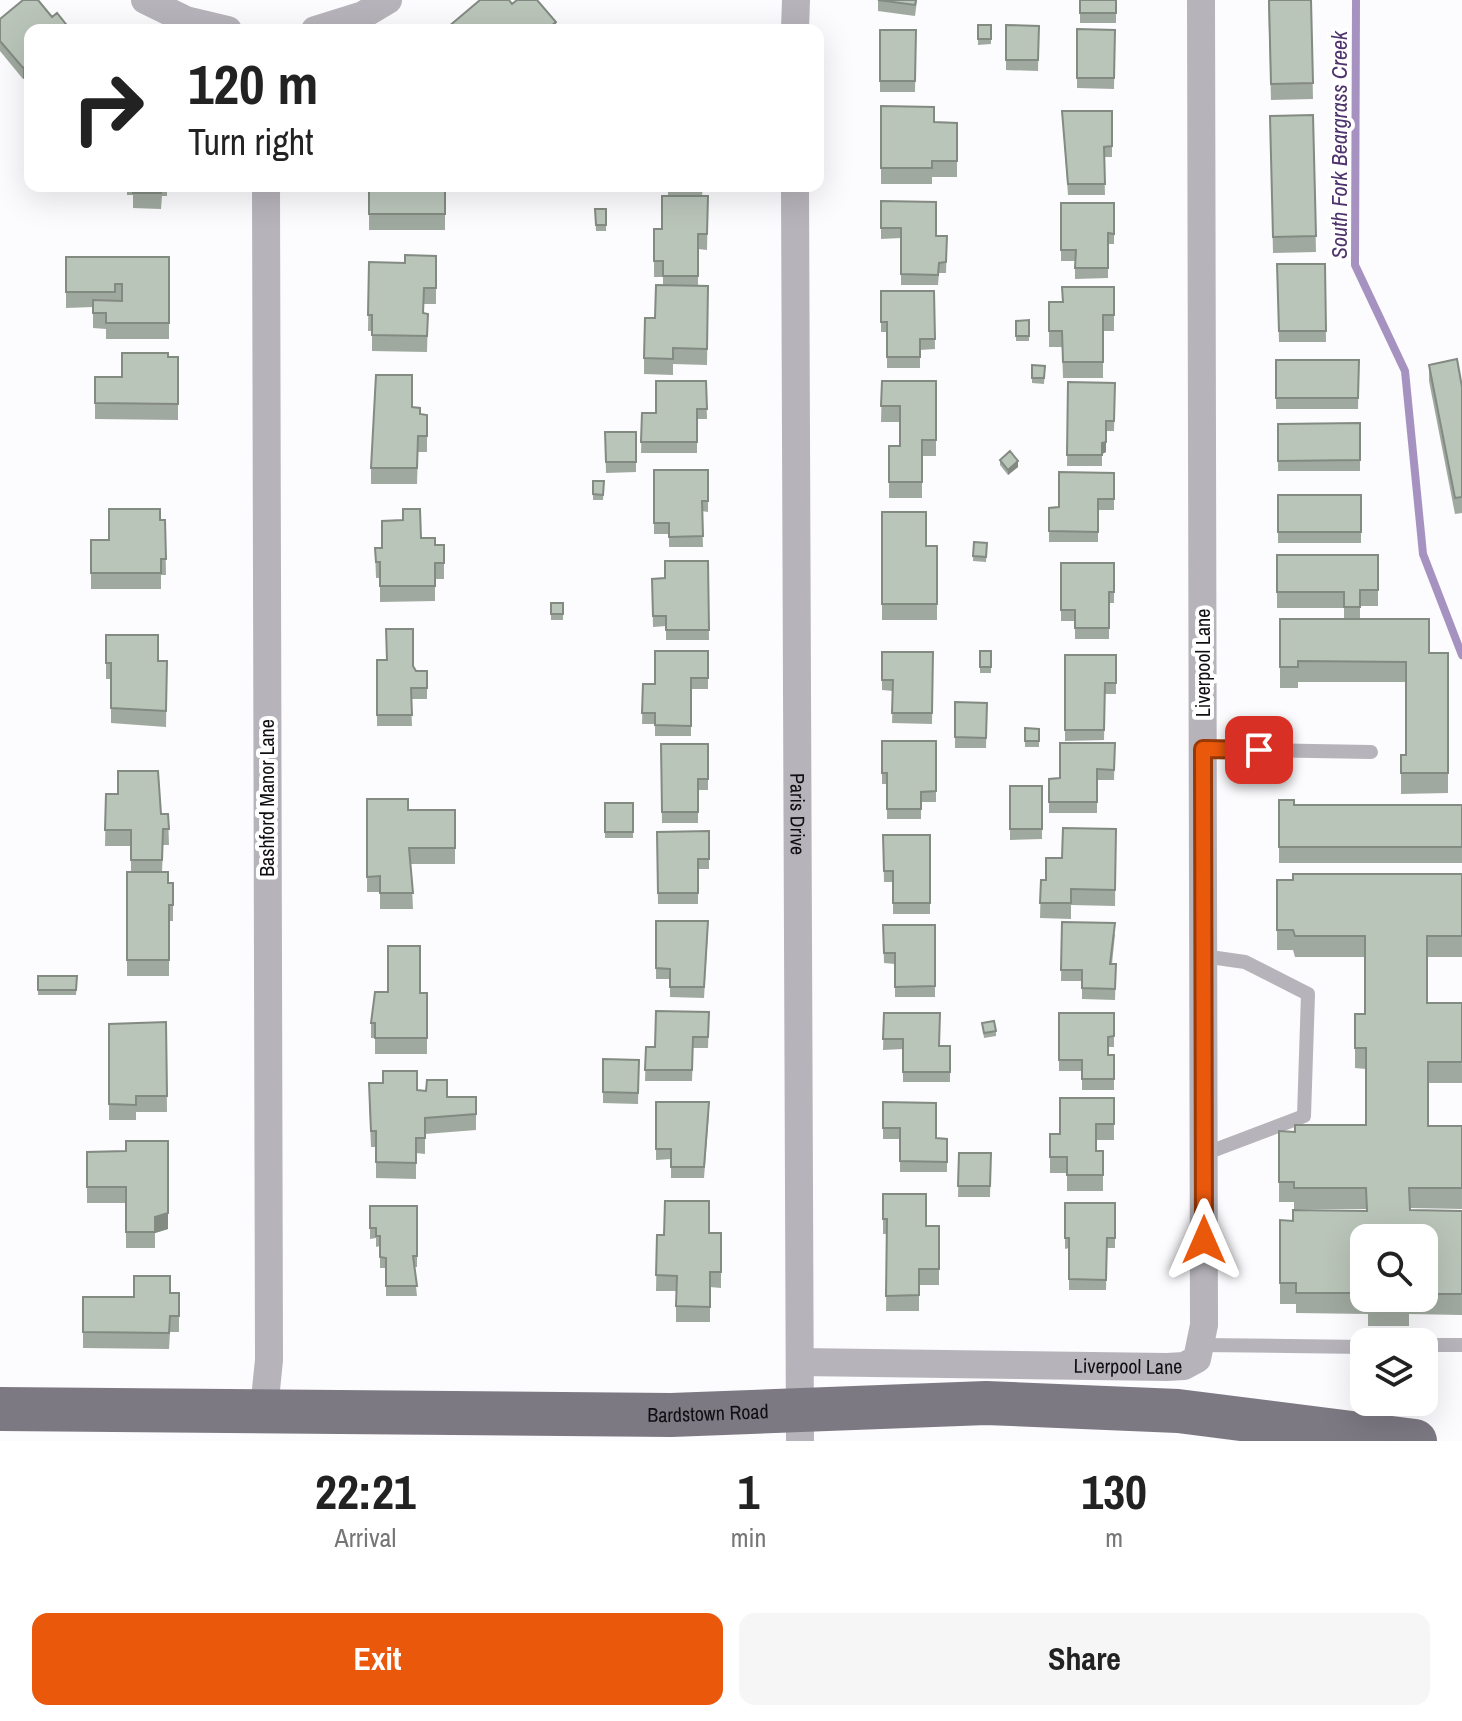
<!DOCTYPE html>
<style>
:root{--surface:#fff;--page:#f6f6f6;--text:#222;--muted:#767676;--accent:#ea580c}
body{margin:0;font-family:"Archivo Narrow",sans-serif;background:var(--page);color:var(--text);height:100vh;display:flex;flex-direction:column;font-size:30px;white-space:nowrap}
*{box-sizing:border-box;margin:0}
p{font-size:26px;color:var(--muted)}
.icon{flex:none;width:44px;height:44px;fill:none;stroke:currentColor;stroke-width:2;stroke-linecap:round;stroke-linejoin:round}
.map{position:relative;height:1441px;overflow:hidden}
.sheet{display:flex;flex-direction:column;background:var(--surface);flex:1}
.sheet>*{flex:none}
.hud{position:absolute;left:24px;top:24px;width:800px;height:168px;border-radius:16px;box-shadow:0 8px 32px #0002;background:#fff;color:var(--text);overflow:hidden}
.tools{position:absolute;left:1350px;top:1224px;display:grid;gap:16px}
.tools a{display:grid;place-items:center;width:88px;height:88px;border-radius:16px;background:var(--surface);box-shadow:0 8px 32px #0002;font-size:40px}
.pin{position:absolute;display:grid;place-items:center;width:68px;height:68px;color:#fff;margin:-34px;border-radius:16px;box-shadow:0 4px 12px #0006}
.me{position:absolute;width:88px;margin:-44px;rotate:0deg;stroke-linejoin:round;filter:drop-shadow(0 0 6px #0008)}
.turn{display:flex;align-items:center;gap:28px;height:168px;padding:0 32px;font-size:36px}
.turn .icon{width:104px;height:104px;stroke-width:2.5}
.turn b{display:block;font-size:56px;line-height:68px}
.eta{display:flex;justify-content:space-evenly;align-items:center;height:136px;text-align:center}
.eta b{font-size:48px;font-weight:700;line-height:56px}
.cta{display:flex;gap:16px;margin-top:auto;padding:16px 32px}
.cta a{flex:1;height:92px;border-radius:16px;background:var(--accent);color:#fff;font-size:32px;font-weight:700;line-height:92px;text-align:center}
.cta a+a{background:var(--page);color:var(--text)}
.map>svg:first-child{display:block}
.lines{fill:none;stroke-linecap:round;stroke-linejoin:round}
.stream{stroke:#a692c0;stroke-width:8}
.lane{stroke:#b6b4ba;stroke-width:14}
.street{stroke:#b6b4ba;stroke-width:28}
.primary{stroke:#7d7983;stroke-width:44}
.wall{fill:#a0a9a0;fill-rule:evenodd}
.shaded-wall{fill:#828a82}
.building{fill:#bac5ba;stroke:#828a82;stroke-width:2}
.route-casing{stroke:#983908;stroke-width:20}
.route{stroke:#ea580c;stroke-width:14}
.labels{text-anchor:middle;stroke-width:8;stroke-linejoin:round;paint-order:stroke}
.street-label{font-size:20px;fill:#100e12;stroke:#fff}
.water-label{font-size:22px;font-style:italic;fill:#4e336d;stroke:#fff}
</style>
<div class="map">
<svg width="1462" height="1441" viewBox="0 0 1462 1441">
<rect width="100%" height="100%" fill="#fcfbfd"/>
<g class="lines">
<path class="stream" d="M1356 0 1355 265 1405 371 1423 554 1462 655"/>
<path class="lane" d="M1203 749 1371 752
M1203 956 1245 962 1308 994 1304 1116 1204 1154
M1201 1345 1364 1347
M1424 1345H1462"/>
<g class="street">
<path d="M145 0 186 20 228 30"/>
<path d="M315 30 363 15 388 0"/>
<path d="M795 30 796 0"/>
<path id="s1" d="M795 186 800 1441"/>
<path id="s2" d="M800 1362 1167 1367 1184 1366 1197 1359 1204 1325 1201 0"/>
<path d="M264 1409 269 1360 266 186"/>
</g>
<path class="primary" id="s3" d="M0 1409 671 1415 986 1403 1178 1411 1415 1441"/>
</g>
<path class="wall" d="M878 0H917L915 16 878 11Z
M1080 0H1116V23H1080Z
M1268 0H1311L1313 99 1271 100Z
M52 17 69 30H30V73L23 79 0 51V19Z
M978 25H991V44L978 45Z
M1006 25 1039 26 1038 71 1006 70Z
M1077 29 1115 30 1114 89 1077 88Z
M880 30H916L915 92H880Z
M881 106 934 122 957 123V177H932V184H881Z
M1062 111H1112V157H1104L1105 195H1068Z
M1313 115 1316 252 1273 253 1270 116Z
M127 186H167V196H162L161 209 133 208V195H127Z
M369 186H445V230H369Z
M668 186H703L702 196H708L707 250 698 249V285L708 286 707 365 673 364V375L644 374V358L663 285V277H654V229H662L668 196Z
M881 201 936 236H947L946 273H939L938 285H901V238L881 239Z
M1061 203H1114V244H1108V278L1075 279V261H1061Z
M595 209H606V231H596Z
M436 256V304H424L423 313 428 314 427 352 372 351V331H368L369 262 405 263Z
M66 257H169V339H106V329L93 328V307L66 308Z
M1277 264H1325L1326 342H1279Z
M1114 287V331H1103V378H1063L1062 347H1049V302H1063Z
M881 291H934L935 349 920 350V368H887V332H881Z
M1029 320V341H1016V321Z
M168 357H178V420L95 419V377H122Z
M1276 360H1359L1358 409H1276Z
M1032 365 1045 366 1044 384 1032 383Z
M1429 365 1462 387V513L1455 514 1429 381Z
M706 381 707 419H697V453H641L642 413H656Z
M882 381H936V456H922V498H889V446H900V422H881Z
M1068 382 1115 383 1114 431H1106V452L1102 454V466H1067Z
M412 407 420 414 427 415V452H418L417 484H371V468Z
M1360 423V471H1278V424Z
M605 432H636V472L606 473Z
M1000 460 1018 467 1008 475 1000 465Z
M654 470H708V512L702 511 703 547H669V534H654Z
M1114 473V510H1098V542H1049V508L1059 507Z
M593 481H604L603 500H593Z
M1278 495H1361V543H1278Z
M882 512 926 546H937V620H882Z
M160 520H165L166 575H161V589H91V540H109Z
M421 538 435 545H444V579H435V601L380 602V578H376L375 548H382Z
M974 542 987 543 986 562 973 561Z
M1277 555H1378V606H1360V619L1429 653H1448V793L1401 794V755H1406V682H1298V688H1280V619H1344V608H1277Z
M708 561 709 640H666V626L653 627 652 579 665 578Z
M1061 563H1114V603H1109V639H1075V621H1061Z
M551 603H563V620H551Z
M106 635 158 661H167L166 727 111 723V679H106Z
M708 651V689H691V736H655V724H642L643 684H655Z
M980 651H991V673H980Z
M882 652H933L932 724 892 723 893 691 882 690Z
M1065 655H1116V694H1105L1104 740 1065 741Z
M377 660 413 666 416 671H427V699H411L412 726H377Z
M955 702 987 703 986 748H955Z
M1025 728 1039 729V747H1025Z
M882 741H936V802H921V819H887V784H882Z
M1115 743 1114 780H1097V813H1049V779L1060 778Z
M661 744H708V790H698V823H662Z
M1010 786H1042V839L1010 840Z
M106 794H118L161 814H168L169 845H163L162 872 168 883H173V921H169V976H127V872H131V846H105Z
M367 799 408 810H455V864H411L413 909H380V892H367Z
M1279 800 1294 805H1462V863H1279Z
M605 803H633V838H605Z
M1116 829 1115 906 1071 905V919L1040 918 1041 880H1046Z
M709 831V869H698V904H658L657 832Z
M883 835H930V914H893V882H884Z
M1462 874V957H1427V1003H1462V1083H1428V1126H1462V1209L1410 1208V1210L1462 1211V1315L1409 1314V1326H1368V1314L1296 1313V1304H1280V1220L1293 1221 1366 1211V1209H1294V1202H1279V1131L1295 1132 1366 1125V1069L1355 1068V1014H1365V957H1295L1293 950H1277V880ZM1364 1238H1424V1298H1364Z
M656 921 708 932 704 998 670 997V979H656Z
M1062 922 1115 934 1112 964H1116L1115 1000 1082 999V981H1061Z
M883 925H935V997H895V964L884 963Z
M38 976H77L76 995H38Z
M420 993H427V1054H375V1038H371V1023Z
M709 1012 708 1048H693L692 1081H645L646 1047H655Z
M884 1013 940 1046H950V1082H903V1049L883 1050Z
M1059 1013H1114V1047H1108V1055H1114V1090H1082V1071H1059Z
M166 1022 167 1112H136V1120H109V1024Z
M982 1023 996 1031V1036L984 1038Z
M603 1059 639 1060 638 1104 603 1103Z
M417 1090 447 1097H476V1130L425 1134V1154L416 1153V1179L376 1178V1147H371L369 1098Z
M1114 1098V1140H1096V1151H1103V1191H1067V1173H1050V1134H1060Z
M656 1102 709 1113 704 1178H671V1159L656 1160Z
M883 1102 936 1138 947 1139V1172H900V1139H883Z
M126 1151 168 1229 155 1233V1248H126V1203H87V1152Z
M959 1153H991L990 1197H958Z
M883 1194 926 1226H939V1285H919V1311H886L887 1234H883Z
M1065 1203H1115V1248H1107L1106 1290H1069V1248L1065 1249Z
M370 1206H417V1267H414L417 1296H386V1268H380V1246L376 1247V1238L370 1239Z
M709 1233H721V1288L710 1287V1322H676V1291H656L657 1235Z
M179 1293V1332H170L169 1349 83 1348V1297H134Z"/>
<path class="shaded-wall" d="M556 22V30H546Z
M30 63V73L23 79V68Z
M1106 442V452L1102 454V466V443Z
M1018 461V467L1008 475V470Z
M168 1213V1229L155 1233V1217Z"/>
<path class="building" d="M23 0H38L52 17 57 13 69 28 66 30H30V63L23 68 0 41V19Z
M480 0H509L512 4 517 0H537L556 22 546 30H451L448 27Z
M878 0H916L915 5Z
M1080 0H1116V13H1080Z
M1269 0H1311L1313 83 1271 84Z
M978 25H991V39H978Z
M1006 25 1039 26 1038 60H1006Z
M613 28H642V30H613Z
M1077 29 1115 30 1114 78H1077Z
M880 30H916L915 81H880Z
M881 106 934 107V122L957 123V161H932V168H881Z
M1062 111H1112V146L1104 147 1105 184H1068Z
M1313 115 1316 236 1273 237 1270 116Z
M133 186H162L161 193H133Z
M369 186H445V214H369Z
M662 196H708L707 234H698V276H663V261H654V229H662Z
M881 201 936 202V236H947L946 262 939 263 938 275 901 274V228H881Z
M1061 203H1114V234L1108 233V268H1075L1076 250H1061Z
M595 209H606V225H596Z
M405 255 436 256V288H424L423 313 428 314 427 336 372 335V315H368L369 262 405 263Z
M66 257H169V323H106V313H93V300L122 301V284H115V292H66Z
M1277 264H1325L1326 331H1279Z
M656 285 708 286 707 349 673 348V359L644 358 645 318H655Z
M1062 287H1114V315H1103V362H1063L1062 331H1049V302H1063Z
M881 291H934L935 339H920V357H887V322H881Z
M1029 320V336H1016V321Z
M122 353H168V357H178V404L95 403V377H122Z
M1457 359 1462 387V497L1455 498 1429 365Z
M1276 360H1359L1358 398H1276Z
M1032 365 1045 366 1044 378H1032Z
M376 375H412V407L420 408V414L427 415V436H418L417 468H371Z
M656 381H706L707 409H697V442H641L642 413H656Z
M882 381H936V440H922V482H889V446H900V406H881Z
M1068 382 1115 383 1114 421H1106V442L1102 443V455H1067Z
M1360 423V460L1278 461V424Z
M605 432H636V462H606Z
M1010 451 1018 461 1008 470 1000 460Z
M654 470H708V501H702L703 536 669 537V523H654Z
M1059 472 1114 473V499H1098V532L1049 531V508L1059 507Z
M593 481H604L603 495 593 494Z
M1278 495H1361V532H1278Z
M109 509H160V520H165L166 559H161V573H91V540H109Z
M403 509H420L421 538H435V545H444V563H435V586H380V562H376L375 548H382V521L403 520Z
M882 512H926V546H937V604H882Z
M974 542 987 543 986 557 973 556Z
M1277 555H1378V590H1360V607H1344V592H1277Z
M665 561H708L709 630H666V616H653L652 579 665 578Z
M1061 563H1114V592H1109V628H1075V610H1061Z
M551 603H563V614H551Z
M1280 619H1429V653H1448V773H1401V755H1406V662L1298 661V667H1280Z
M386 629H413V666L416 671H427V688H411L412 715H377V660H387Z
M106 635H158V661H167L166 711 111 708V663H106Z
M655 651H708V678H691V726L655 725V713H642L643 684H655Z
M980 651H991V667H980Z
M882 652H933L932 713H892L893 680H882Z
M1065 655H1116V683H1105L1104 730H1065Z
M955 702 987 703 986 738 955 737Z
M1025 728 1039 729V741H1025Z
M882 741H936V791L921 792V809H887V773H882Z
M1060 743H1115L1114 770 1097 769V802H1049V779L1060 778Z
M661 744H708V779H698V812H662Z
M118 771H158L161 814H168L169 829H163L162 860H131V830H105L106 794H118Z
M1010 786H1042V829H1010Z
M367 799H408V810H455V848H409L413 893H380V876L367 877Z
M1279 800H1294V805H1462V847H1279Z
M605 803H633V832H605Z
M1063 828 1116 829 1115 890 1071 889V903H1040L1041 880H1046V858H1062Z
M709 831V859H698V893H658L657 832Z
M883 835H930V903H893V871H884Z
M127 872H168V883H173V905H169V960H127Z
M1293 874H1462V936H1427V1003H1462V1062H1428V1126H1462V1188H1409L1410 1210 1462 1211V1294H1424V1238H1364V1293H1296V1283H1280V1220L1293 1221V1210L1367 1211 1366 1188H1294V1182H1279V1131L1295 1132V1125H1366V1048H1355V1014H1365V936H1295L1293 930H1277V880H1293Z
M656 921H708L704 987H670V969L656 968Z
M1062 922 1115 923 1110 964H1116L1115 989 1082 988V970H1061Z
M883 925H935V986L895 987V953H884Z
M388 946H420V993H427V1038H375V1023H371L375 992H388Z
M38 976H77L76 990H38Z
M656 1011 709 1012 708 1037H693L692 1070H645L646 1047H655Z
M884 1013H940L939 1046H950V1072H903V1039H883Z
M1059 1013H1114V1036L1108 1037V1055H1114V1079H1082V1060H1059Z
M994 1021 996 1031 984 1033 982 1023Z
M166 1022 167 1096H136V1105L109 1104V1024Z
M603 1059 639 1060 638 1093 603 1092Z
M383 1071H417V1090L426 1091 427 1080H447V1097H476V1114L425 1118V1138H416V1163L376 1162V1131H371L369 1083H383Z
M1060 1098H1114V1124H1096V1151H1103V1175H1067V1157H1050V1134H1060Z
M656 1102H709L704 1167H671V1149H656Z
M883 1102 936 1103V1138L947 1139V1162L900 1161V1128H883Z
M126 1141H168V1213L155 1217V1232H126V1187H87V1152L126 1151Z
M959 1153H991L990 1186H958Z
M883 1194H926V1226H939V1269H919V1295L886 1296 887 1219H883Z
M665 1201H709V1233H721V1272H710V1307L676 1306 677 1276 656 1275 657 1235H664Z
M1065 1203H1115V1238H1107L1106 1280 1069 1279V1238H1065Z
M370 1206H417V1256H413L417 1286H386V1258L380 1257V1236H376V1228H370Z
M134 1276H170V1293H179V1316H170L169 1333 83 1332V1297H134Z
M1368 1298H1409V1306L1368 1305Z"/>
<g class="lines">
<defs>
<path id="route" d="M1204 1240 1203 749 1259 750"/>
</defs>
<use href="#route" class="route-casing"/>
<use href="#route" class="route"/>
</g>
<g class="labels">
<g class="street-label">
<text transform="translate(1203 663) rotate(-90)" y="7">Liverpool Lane</text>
<text transform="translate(267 798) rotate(-90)" y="7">Bashford Manor Lane</text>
<text dy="7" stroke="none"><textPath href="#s1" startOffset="628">Paris Drive</textPath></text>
<text dy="7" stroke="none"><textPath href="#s2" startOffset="328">Liverpool Lane</textPath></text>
<text dy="7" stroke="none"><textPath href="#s3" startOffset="708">Bardstown Road</textPath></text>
</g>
<g class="water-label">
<text transform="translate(1339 145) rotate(-90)" y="8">South Fork Beargrass Creek</text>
</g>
</g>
</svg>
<div class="tools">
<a><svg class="icon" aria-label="search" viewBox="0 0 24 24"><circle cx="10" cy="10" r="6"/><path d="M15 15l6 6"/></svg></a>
<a><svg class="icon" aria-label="layers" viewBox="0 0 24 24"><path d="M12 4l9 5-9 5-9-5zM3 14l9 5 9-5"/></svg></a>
</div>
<div class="pin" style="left:1259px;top:750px;background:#d93025"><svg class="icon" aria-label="arrive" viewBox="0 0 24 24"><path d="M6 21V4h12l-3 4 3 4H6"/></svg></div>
<svg class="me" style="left:1204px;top:1240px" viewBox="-20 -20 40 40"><path d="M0-17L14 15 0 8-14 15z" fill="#ea580c" stroke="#fff" stroke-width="4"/></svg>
<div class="hud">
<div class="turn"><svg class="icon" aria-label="right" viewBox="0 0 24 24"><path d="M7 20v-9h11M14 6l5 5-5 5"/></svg><div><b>120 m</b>Turn right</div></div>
</div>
</div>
<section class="sheet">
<div class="eta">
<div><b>22:21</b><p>Arrival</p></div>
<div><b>1</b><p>min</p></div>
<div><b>130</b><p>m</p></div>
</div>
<div class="cta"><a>Exit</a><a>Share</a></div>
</section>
